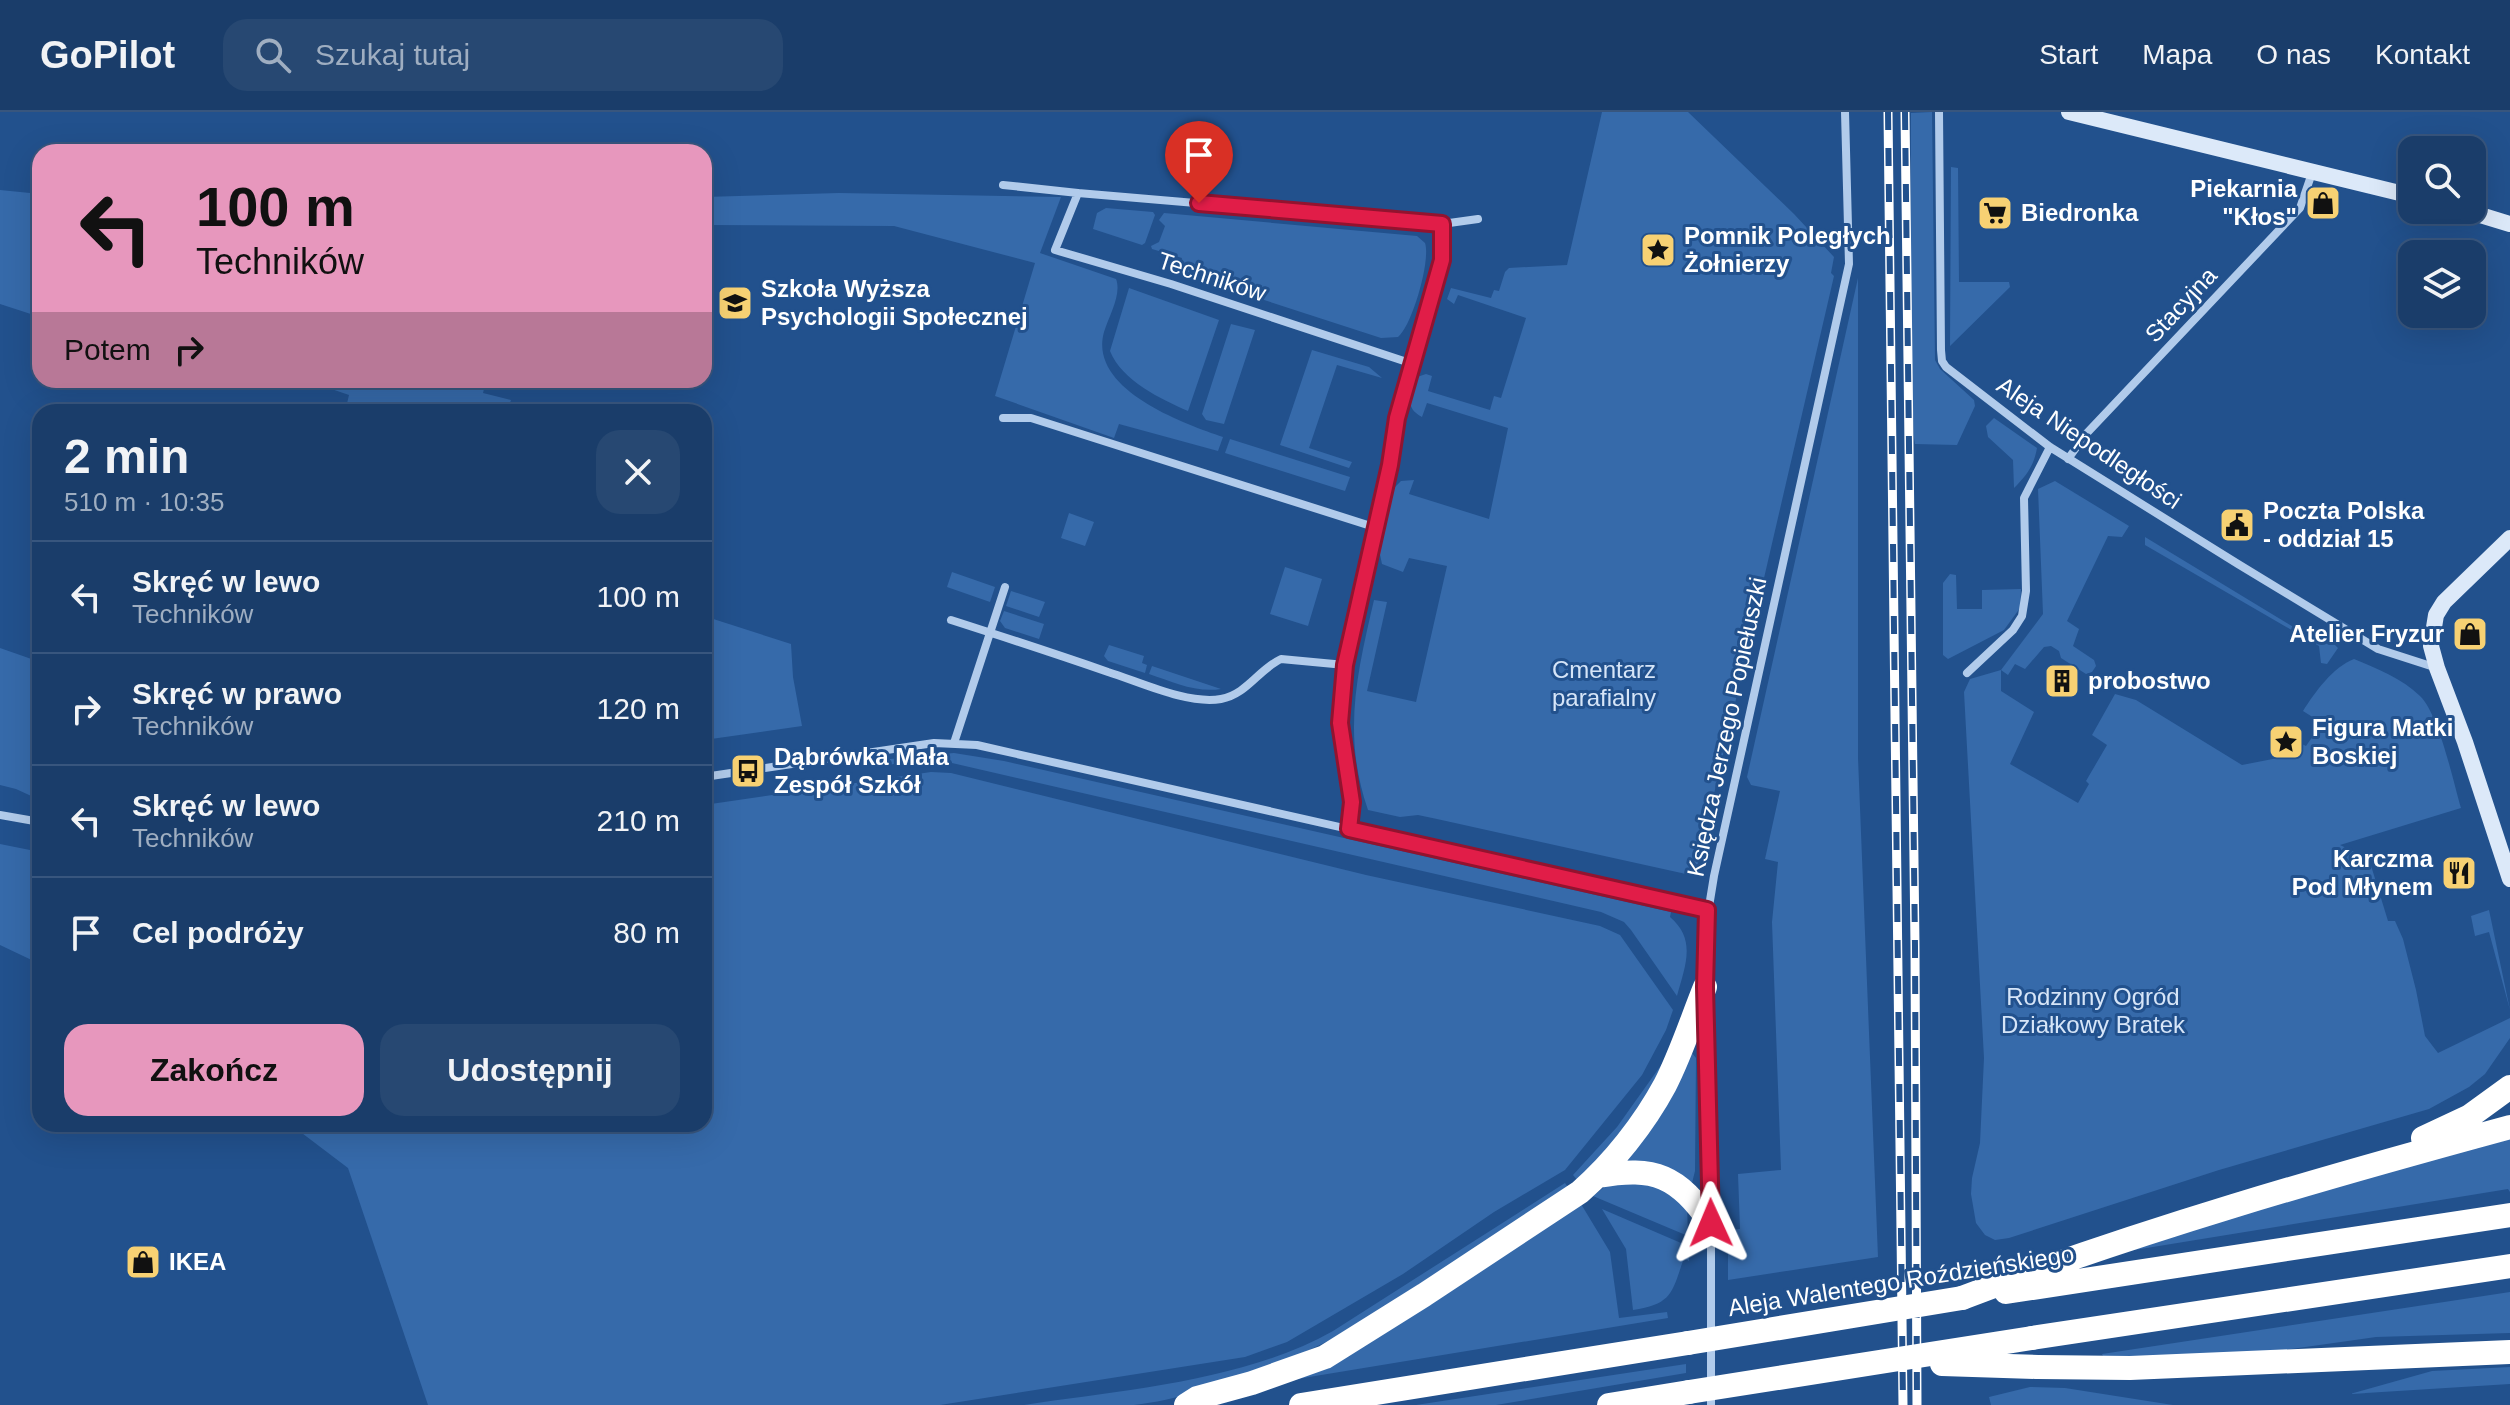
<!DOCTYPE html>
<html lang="pl">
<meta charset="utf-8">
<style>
:root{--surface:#1a3d6a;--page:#274872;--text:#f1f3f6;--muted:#9faec1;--line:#38567e;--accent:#e797bd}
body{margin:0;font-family:Helvetica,sans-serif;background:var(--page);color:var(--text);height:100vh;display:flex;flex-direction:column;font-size:30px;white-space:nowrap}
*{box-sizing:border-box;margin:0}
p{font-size:26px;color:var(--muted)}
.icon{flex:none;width:44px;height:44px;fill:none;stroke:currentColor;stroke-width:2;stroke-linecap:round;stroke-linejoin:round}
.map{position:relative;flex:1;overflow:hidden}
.drawer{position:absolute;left:32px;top:292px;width:680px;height:728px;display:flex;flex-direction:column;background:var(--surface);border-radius:24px;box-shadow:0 8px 32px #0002,0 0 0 2px var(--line)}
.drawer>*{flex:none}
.top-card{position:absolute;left:32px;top:32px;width:680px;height:244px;border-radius:24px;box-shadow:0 8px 32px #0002,0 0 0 2px var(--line);background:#e797bd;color:#111;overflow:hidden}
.buttons{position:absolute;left:2398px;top:24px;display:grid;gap:16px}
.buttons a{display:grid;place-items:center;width:88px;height:88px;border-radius:16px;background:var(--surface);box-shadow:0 8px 32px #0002,0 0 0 2px var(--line);font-size:40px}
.pin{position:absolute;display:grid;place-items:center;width:68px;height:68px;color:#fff;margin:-82px -34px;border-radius:50% 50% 50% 0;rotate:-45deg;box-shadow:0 0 8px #0007}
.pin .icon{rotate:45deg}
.me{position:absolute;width:88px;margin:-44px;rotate:359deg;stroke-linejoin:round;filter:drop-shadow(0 0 6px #0008)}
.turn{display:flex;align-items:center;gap:28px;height:168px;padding:0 32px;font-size:36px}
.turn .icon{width:104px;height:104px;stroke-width:2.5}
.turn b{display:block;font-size:56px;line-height:68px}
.then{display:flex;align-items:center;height:76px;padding:0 32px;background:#0003;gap:16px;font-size:30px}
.round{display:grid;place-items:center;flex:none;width:84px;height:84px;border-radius:24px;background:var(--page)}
.headline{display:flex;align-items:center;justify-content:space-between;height:136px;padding:0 32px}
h1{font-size:48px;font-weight:700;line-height:60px}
.cta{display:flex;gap:16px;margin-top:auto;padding:16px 32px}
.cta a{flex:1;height:92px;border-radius:24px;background:var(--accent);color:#111;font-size:32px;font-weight:700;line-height:92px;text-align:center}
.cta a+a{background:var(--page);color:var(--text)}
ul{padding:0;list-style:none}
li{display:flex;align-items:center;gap:24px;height:112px;padding:0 32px;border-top:2px solid var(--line)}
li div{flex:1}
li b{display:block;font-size:30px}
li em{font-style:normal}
header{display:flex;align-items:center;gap:48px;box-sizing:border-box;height:112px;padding:0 40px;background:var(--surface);border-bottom:2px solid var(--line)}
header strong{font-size:38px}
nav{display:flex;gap:44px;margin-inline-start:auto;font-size:28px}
.search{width:560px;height:72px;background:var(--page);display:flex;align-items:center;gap:20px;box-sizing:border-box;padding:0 28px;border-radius:24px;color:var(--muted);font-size:30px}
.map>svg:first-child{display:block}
.green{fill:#366aaa}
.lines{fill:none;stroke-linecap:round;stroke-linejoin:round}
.street{stroke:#b1cbeb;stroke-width:8}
.secondary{stroke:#dce9f9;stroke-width:16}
.highway{stroke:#fff;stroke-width:24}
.rail-casing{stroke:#fff;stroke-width:9}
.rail{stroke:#22518d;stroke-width:6;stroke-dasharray:18;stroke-linecap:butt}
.highway-bridge{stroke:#fff;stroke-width:24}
.route-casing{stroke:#92132f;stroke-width:20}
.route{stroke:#e11d48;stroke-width:14}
.labels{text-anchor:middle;stroke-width:6;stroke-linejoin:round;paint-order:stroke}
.poi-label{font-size:24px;font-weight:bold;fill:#fff;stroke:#22518d;text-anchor:start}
.street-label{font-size:24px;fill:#fff;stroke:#22518d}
.park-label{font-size:24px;fill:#d6e5f8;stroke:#22518d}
</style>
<header>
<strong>GoPilot</strong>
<div class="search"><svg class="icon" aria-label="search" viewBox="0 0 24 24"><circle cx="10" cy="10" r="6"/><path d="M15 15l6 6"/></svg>Szukaj tutaj</div>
<nav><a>Start</a><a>Mapa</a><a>O nas</a><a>Kontakt</a></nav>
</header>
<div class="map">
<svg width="2510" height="1293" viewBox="0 0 2510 1293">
<rect width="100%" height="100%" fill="#22518d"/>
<path class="green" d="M1602 0H1688L1794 102 1834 145 1831 161 1834 164 1695 764 1437 707 1418 703 1400 705 1368 698C1342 623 1357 561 1374 488L1387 490 1367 579 1416 590 1447 454 1409 446 1403 460 1382 452 1379 438 1394 376 1401 369 1414 368 1409 382 1489 407 1508 316 1427 291 1422 305C1403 295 1411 282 1417 265L1426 262 1432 264 1428 279 1490 298 1494 284 1501 286 1526 206 1458 183 1454 192 1447 187 1451 176 1491 186 1494 178 1499 179 1505 160 1509 156 1567 153Z
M1932 0 1935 248 1940 257 1974 288 1975 294 1957 333 1915 332 1914 326 1910 223 1911 1Z
M1951 55 1958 56 1959 170H2009L2010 175 1950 234Z
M0 78 40 82V205L0 192Z
M839 81 1061 85 1040 141 1116 167C1122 182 1109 204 1104 220 1088 277 1182 311 1223 325L1218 339 1119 312 1114 326 995 284 1035 151 894 114 704 113V85Z
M1106 96 1153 100 1155 103 1145 131 1142 133 1093 117 1097 101Z
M1164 101 1417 124 1425 131C1431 148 1412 214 1398 225L1381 226 1178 160 1182 146 1152 137 1151 134 1159 130 1165 114 1159 108Z
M1858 166V646L1878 1145 1728 1168V1118L1740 1117 1738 1062 1781 1058 1772 810 1778 750 1765 747 1780 679 1751 673 1747 665Z
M1129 176 1219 208 1188 299C1161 287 1122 269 1110 239Z
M1231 212 1255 218 1224 312 1206 308 1202 302Z
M1312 238 1369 255 1382 266 1337 253 1309 336 1352 350 1349 356 1280 333Z
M305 268H486L483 281 511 288 507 300H345L349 283Z
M1994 306 2037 336C2034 354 2026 364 2014 376L2013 348 1988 325 1986 314Z
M1230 327 1350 365 1345 379 1225 341Z
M2055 369 2129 414 2122 425 2108 424 2067 509 2079 517 2073 534 2094 548 2096 554 2092 560 2086 562 2061 546 2059 539 2051 534 2044 535 2025 557 2015 552 2008 563 2001 558V579L2034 600 2010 652 2078 691 2089 672 2086 669 2107 633 2092 623 2115 582 2136 588 2242 653 2283 645 2294 628 2306 634 2322 611 2303 599C2315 580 2333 555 2354 547 2376 556 2403 567 2420 584 2439 602 2453 669 2461 696L2340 733 2369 747 2388 809H2395L2403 827 2416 878 2425 924 2438 941 2510 906V926L2485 962 2469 975 2429 997 2219 1058 2009 1126 1995 1128 1985 1123 1976 1111 1971 1082 1972 1066 1980 1031 1984 946 1964 580 1970 567 2001 558 2043 502 2038 377Z
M1069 401 1094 410 1085 434 1061 426Z
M2145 425 2310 525 2315 520 2333 531 2338 536 2327 552 2321 551 2319 534 2145 433Z
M1285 455 1322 467 1308 514 1270 502Z
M952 460 995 475 990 490 947 475Z
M1950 462 1956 463 1957 497H1982V478L2021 477 2020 496 2004 518 1948 547 1943 543V471Z
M1011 479 1045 490 1039 505 1006 494Z
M1004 499 1044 512 1039 527 1005 516 1000 509Z
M704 504 791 532 793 565 802 614 704 628Z
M1109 533 1144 544 1142 551 1147 553 1145 561 1108 549 1104 544Z
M0 536 40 550V688L16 677 0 673Z
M1152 554 1221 577C1196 581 1173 570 1149 562Z
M954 641 1004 649 1671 800 1670 805C1697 828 1685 854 1677 884L1631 818 1624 810 1601 800 952 651 920 648 881 654 880 648Z
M931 660 951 661 1366 763 1600 814 1620 823 1673 898 1666 918 1642 963 1565 1058 1494 1100 1403 1162 1287 1230 1245 1245 940 1293H428L348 1056 290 1012H704V693Z
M0 732 40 740V852L0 833Z
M2489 798 2510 898 2489 820 2475 824 2471 804Z
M1692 941 1696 946 1695 1059 1692 1071 1626 1051Z
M1664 949 1641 997 1578 1069 1573 1063 1617 1015Z
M2510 1023V1080L2508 1077 2122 1140 2268 1094Z
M1649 1068 1687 1093 1688 1124 1593 1084 1607 1073Z
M1565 1071 1569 1077 1336 1225C1283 1252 1194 1287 1134 1293 1098 1293 1060 1293 1024 1293 1124 1278 1245 1269 1333 1219Z
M1581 1092 1610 1140 1619 1206 1667 1200 1668 1206 1297 1267Z
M1602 1097 1688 1134 1689 1149 1684 1146C1672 1180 1673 1192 1633 1198L1626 1137Z
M2510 1180V1221L2376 1225 2270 1240 2104 1246 2102 1242Z
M1686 1252V1261L1496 1293H1416Z
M2510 1255V1272L2350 1282 2432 1259Z
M2030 1275 2065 1276 2173 1293H1991L1989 1285Z"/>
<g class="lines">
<path class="street" d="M1939 0 1941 238 1942 249 1946 255 2050 335 2238 452 2378 537 2437 556
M1003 73 1078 81
M1413 252 1442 148V112
M1003 306H1031L1374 415
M2068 347 2086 322 2300 96 2312 61
M951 508C1004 525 1056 542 1108 560 1140 570 1188 593 1221 587 1247 582 1258 558 1281 547L1345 553
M1967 561 2013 518 2022 504 2026 479 2024 386 2050 335
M954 631 1005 475
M704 665 934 631 977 633 1707 798
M0 703 40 710
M1349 717 1352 690 1340 611 1345 553 1390 353 1397 306 1413 252 1171 172 1055 138 1078 81 1442 112 1478 107
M1705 872 1706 813 1714 764 1849 152 1845 0
M1706 897 1711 1100
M1711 1113V1293"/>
<path class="secondary" d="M2069 0 2412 84
M2464 98 2510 112
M2510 426 2444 490 2436 503 2431 534 2437 556 2465 630 2510 767"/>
<path class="highway" d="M2423 1026 2470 1004 2510 975
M1598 1064C1656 1054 1677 1064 1711 1111
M2006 1180 2510 1103
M1962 1186C2141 1118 2326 1065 2510 1015
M2032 1226 2510 1154
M2038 1255 2130 1256 2510 1240
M1186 1293 1197 1286 1252 1271 1325 1245 1424 1183 1580 1080C1613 1051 1644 1012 1665 973 1681 942 1692 907 1705 875
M1301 1293 1688 1231
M1609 1293 1689 1280"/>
<defs>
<path id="rail" d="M1888 0 1903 1293
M1905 0 1915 834 1917 1293"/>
</defs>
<use href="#rail" class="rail-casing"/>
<use href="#rail" class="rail"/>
<path class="highway-bridge" d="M1688 1231 1962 1186
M1942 1252 2038 1255
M1689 1280 2032 1226"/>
</g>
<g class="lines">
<defs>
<path id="route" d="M1199 91 1442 112V148L1397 306 1390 353 1345 553 1340 611 1352 690 1349 717 1707 798 1705 875 1711 1111"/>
</defs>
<use href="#route" class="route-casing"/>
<use href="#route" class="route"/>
</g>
<defs>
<symbol id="shop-square" viewBox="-11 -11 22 22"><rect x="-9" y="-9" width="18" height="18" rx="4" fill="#f7d173" stroke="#22518d"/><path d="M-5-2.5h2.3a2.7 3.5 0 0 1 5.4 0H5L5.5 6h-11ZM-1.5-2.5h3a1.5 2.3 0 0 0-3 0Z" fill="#111"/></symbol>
<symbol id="supermarket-square" viewBox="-11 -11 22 22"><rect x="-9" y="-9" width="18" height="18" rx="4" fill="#f7d173" stroke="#22518d"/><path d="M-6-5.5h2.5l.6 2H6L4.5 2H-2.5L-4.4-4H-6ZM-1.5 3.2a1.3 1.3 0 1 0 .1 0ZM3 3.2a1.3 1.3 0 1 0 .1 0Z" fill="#111"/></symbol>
<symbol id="sight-square" viewBox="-11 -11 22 22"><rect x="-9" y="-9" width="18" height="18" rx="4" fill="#f7d173" stroke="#22518d"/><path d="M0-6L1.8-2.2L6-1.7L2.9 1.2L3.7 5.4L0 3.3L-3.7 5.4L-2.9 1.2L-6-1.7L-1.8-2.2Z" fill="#111"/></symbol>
<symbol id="university-square" viewBox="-11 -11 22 22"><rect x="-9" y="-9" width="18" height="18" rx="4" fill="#f7d173" stroke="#22518d"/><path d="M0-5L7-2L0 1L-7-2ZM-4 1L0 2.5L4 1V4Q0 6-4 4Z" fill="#111"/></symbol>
<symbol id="civic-square" viewBox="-11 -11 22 22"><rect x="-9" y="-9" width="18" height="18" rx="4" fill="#f7d173" stroke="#22518d"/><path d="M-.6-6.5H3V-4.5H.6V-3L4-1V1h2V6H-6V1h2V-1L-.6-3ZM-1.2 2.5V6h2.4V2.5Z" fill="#111"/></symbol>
<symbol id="building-square" viewBox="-11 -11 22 22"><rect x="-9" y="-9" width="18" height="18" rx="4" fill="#f7d173" stroke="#22518d"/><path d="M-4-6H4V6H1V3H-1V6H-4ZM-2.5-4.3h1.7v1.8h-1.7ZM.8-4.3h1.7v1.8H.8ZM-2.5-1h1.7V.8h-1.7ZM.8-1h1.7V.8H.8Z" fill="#111"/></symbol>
<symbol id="bus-square" viewBox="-11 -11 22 22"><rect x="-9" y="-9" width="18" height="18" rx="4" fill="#f7d173" stroke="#22518d"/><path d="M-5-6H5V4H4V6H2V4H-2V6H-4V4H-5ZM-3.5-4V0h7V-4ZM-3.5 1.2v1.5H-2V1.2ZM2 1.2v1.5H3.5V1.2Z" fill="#111"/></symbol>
<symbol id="restaurant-square" viewBox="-11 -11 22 22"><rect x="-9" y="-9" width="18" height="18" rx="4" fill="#f7d173" stroke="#22518d"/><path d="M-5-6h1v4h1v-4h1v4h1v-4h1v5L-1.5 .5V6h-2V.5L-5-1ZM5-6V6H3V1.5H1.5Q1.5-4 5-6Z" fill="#111"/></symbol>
</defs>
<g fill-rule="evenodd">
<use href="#shop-square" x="2303" y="71" width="40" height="40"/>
<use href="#supermarket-square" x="1975" y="81" width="40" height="40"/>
<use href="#sight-square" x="1638" y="118" width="40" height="40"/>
<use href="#university-square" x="715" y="171" width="40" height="40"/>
<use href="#civic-square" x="2217" y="393" width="40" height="40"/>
<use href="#shop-square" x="2450" y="502" width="40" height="40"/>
<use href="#building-square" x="2042" y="549" width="40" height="40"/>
<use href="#sight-square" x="2266" y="610" width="40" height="40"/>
<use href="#bus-square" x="728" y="639" width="40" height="40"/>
<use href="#restaurant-square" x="2439" y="741" width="40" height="40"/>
<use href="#shop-square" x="123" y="1130" width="40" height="40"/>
</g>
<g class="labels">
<g class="poi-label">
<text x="2297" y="85" text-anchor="end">Piekarnia<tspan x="2297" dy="28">"Kłos"</tspan></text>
<text x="2021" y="109">Biedronka</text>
<text x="1684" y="132">Pomnik Poległych<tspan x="1684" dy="28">Żołnierzy</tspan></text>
<text x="761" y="185">Szkoła Wyższa<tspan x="761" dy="28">Psychologii Społecznej</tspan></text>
<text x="2263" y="407">Poczta Polska<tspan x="2263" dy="28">- oddział 15</tspan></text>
<text x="2444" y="530" text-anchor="end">Atelier Fryzur</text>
<text x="2088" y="577">probostwo</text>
<text x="2312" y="624">Figura Matki<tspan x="2312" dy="28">Boskiej</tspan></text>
<text x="774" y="653">Dąbrówka Mała<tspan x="774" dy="28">Zespół Szkół</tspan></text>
<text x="2433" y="755" text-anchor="end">Karczma<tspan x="2433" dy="28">Pod Młynem</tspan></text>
<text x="169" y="1158">IKEA</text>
</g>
<g class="street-label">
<text transform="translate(1212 165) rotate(18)" y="8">Techników</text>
<text transform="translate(2181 193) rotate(-47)" y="8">Stacyjna</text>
<text transform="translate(2089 331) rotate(34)" y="8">Aleja Niepodległości</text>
<text transform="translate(1727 615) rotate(-78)" y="8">Księdza Jerzego Popiełuszki</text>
<text transform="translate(1901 1169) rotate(-9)" y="8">Aleja Walentego Roździeńskiego</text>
</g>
<g class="park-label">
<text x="1604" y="566">Cmentarz<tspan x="1604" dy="28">parafialny</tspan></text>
<text x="2093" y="893">Rodzinny Ogród<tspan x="2093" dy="28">Działkowy Bratek</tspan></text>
</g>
</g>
</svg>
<div class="buttons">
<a><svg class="icon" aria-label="search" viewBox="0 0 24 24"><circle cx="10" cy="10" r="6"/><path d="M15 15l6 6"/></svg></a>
<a><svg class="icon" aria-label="layers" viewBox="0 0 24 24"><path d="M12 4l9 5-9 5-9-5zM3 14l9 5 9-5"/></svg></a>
</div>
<div class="pin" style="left:1199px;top:91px;background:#d93025"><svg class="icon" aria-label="arrive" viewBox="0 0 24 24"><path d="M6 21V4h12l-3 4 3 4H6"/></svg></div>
<svg class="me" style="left:1711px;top:1111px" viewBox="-20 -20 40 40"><path d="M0-17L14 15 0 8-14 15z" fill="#e11d48" stroke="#fff" stroke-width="4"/></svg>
<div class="top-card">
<div class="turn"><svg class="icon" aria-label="left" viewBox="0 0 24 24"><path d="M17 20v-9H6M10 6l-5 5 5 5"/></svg><div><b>100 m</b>Techników</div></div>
<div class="then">Potem<svg class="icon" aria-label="right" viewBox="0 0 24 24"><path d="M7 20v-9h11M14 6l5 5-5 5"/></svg></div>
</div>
<section class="drawer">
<div class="headline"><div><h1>2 min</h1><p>510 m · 10:35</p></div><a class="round"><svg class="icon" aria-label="close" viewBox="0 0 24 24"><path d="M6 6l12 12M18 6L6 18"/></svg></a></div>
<ul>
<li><svg class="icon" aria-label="left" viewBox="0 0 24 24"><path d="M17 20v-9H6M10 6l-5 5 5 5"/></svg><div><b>Skręć w lewo</b><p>Techników</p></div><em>100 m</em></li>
<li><svg class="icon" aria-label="right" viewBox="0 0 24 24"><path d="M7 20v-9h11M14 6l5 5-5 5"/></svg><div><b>Skręć w prawo</b><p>Techników</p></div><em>120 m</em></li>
<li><svg class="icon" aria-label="left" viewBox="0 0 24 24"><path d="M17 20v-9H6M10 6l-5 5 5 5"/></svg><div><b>Skręć w lewo</b><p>Techników</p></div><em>210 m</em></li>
<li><svg class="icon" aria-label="arrive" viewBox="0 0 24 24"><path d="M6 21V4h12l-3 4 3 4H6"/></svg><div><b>Cel podróży</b></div><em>80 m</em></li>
</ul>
<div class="cta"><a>Zakończ</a><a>Udostępnij</a></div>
</section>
</div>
